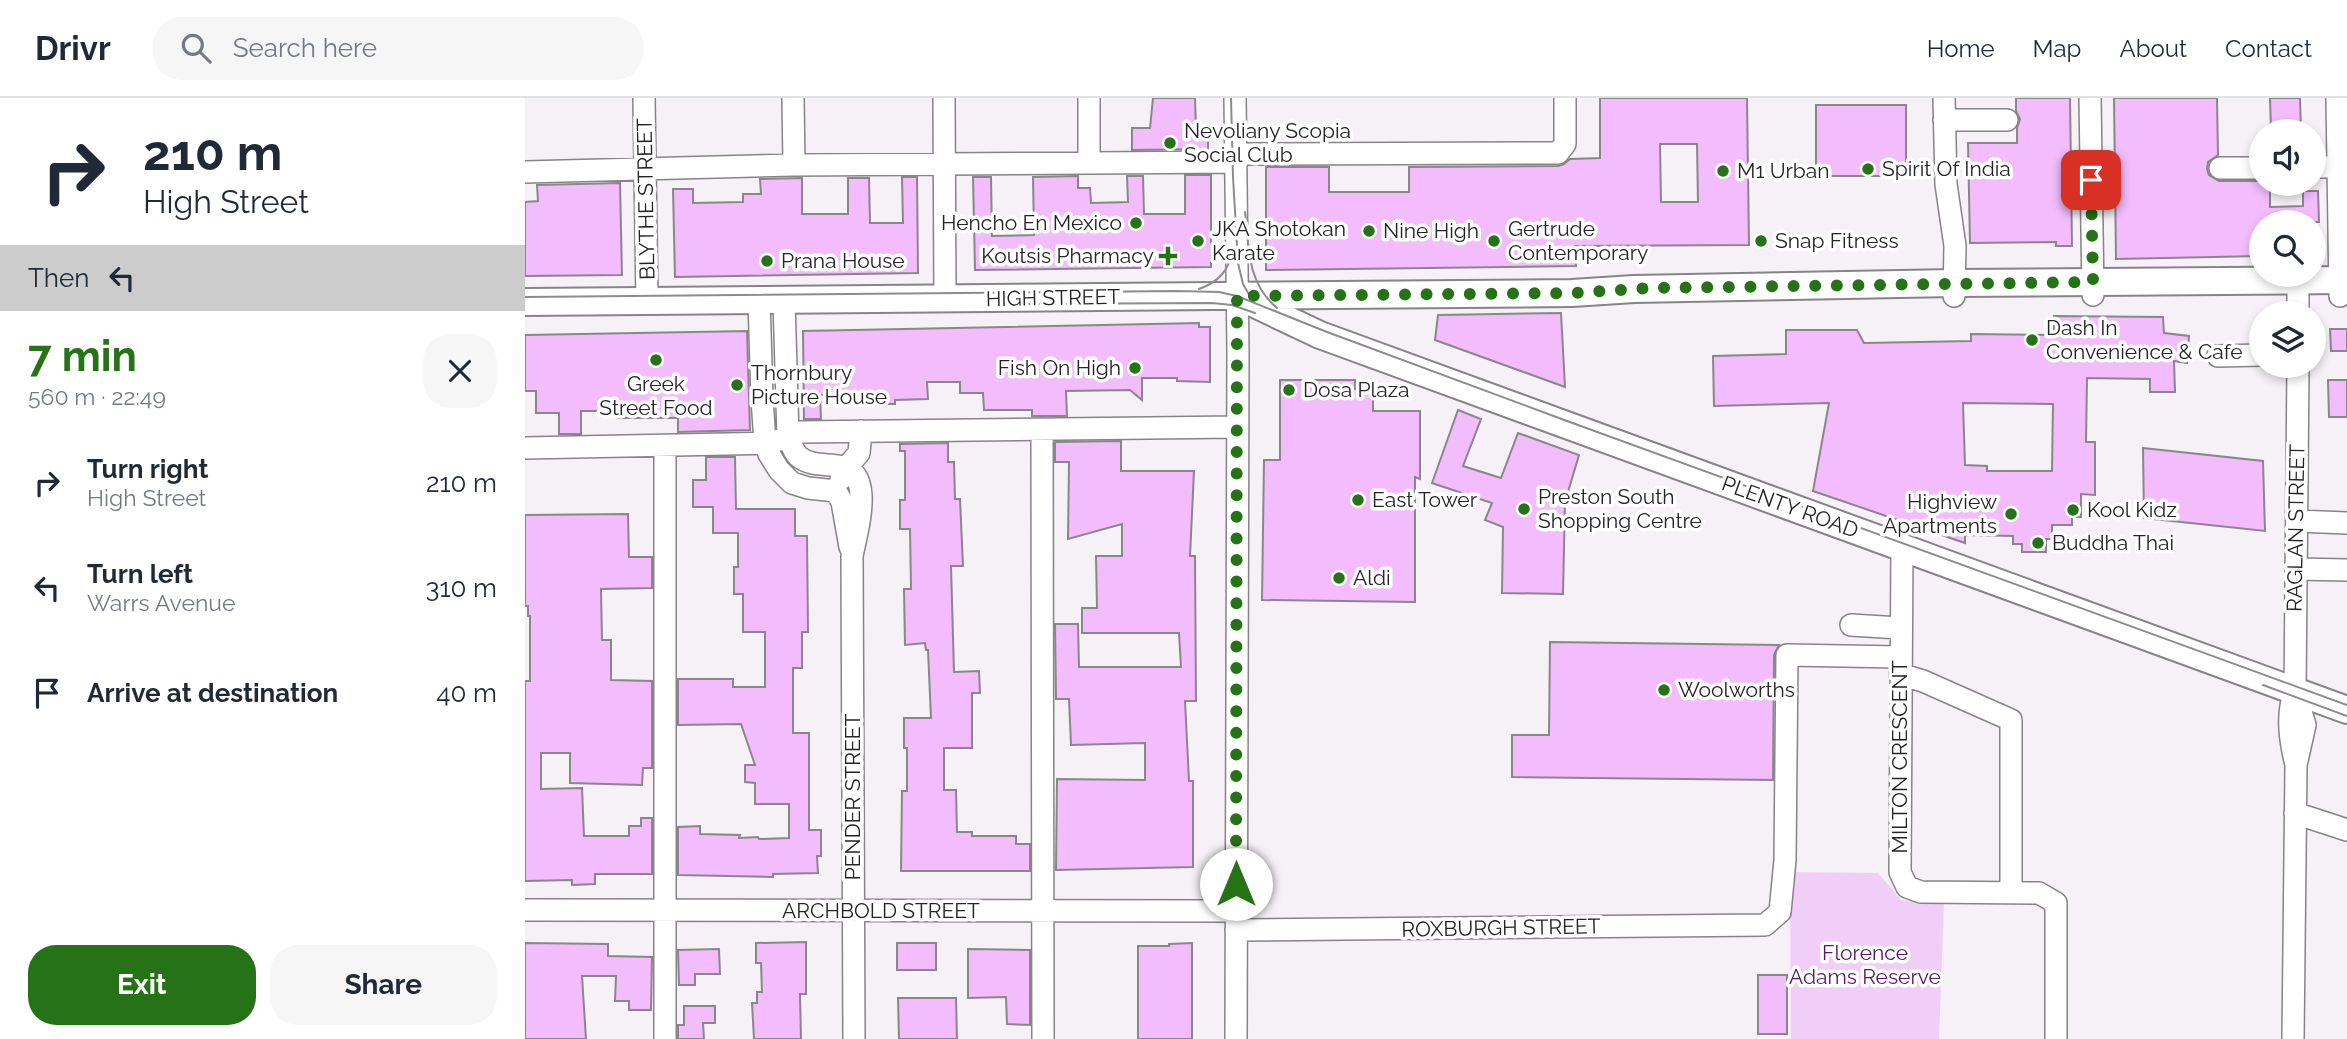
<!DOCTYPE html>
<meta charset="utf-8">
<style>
:root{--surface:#fff;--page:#f6f6f7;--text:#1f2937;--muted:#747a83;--line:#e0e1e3;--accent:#267217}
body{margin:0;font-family:Raleway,sans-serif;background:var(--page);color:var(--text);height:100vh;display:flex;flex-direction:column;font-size:26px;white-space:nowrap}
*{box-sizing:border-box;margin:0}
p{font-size:23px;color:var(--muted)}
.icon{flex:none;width:38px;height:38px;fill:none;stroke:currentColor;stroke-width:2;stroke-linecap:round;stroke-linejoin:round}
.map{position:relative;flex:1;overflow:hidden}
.sheet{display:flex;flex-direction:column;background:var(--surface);width:525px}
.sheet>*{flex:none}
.banner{background:#fff;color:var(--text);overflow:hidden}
.controls{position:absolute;left:1724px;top:21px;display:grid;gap:14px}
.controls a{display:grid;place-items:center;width:77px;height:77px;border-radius:50%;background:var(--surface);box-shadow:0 4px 10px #0003;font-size:35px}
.pin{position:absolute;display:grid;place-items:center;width:60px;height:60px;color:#fff;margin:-30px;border-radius:14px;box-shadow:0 4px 10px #0006}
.me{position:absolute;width:77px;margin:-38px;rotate:0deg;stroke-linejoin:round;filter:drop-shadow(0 0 5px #0008)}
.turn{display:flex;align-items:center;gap:24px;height:147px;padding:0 28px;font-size:32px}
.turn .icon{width:91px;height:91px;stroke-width:2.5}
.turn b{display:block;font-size:49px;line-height:60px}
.then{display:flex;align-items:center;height:66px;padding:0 28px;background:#0003;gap:14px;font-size:26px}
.round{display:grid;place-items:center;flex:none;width:74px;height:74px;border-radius:28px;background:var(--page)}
.overview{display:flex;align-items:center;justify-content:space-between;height:119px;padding:0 28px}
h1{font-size:42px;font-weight:700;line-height:52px;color:var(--accent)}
.primary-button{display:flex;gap:14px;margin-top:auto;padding:14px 28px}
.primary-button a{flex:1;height:80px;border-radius:28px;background:var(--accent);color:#fff;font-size:28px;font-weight:700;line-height:80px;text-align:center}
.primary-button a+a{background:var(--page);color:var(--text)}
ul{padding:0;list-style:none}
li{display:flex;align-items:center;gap:21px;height:105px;padding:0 28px}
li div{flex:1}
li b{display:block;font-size:26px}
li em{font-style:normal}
header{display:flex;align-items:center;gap:42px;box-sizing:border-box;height:98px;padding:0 35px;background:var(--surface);border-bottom:2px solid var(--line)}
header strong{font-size:33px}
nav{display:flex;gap:38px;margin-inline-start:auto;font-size:24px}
.search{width:490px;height:63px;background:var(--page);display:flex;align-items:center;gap:18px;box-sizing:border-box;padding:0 24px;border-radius:28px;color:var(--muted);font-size:26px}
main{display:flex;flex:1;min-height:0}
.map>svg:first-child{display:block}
.green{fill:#f1cef8}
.building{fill:#f2bcfd;stroke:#8b868c;stroke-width:2;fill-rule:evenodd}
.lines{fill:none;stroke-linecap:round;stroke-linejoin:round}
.minor-casing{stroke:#878388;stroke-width:24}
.major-casing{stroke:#878388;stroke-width:30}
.minor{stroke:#fff;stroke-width:21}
.major{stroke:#fff;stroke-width:26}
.tram{stroke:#8e8b8f;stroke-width:2}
.route{stroke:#267217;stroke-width:12;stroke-dasharray:0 21.6}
.poi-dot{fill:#267217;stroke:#fff;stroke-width:2.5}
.labels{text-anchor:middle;stroke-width:7;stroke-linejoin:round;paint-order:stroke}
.poi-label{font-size:21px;fill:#242325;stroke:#fff;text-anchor:start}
.street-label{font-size:21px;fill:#242325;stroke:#fff}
.park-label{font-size:21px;fill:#571763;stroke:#fff}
</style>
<header>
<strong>Drivr</strong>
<div class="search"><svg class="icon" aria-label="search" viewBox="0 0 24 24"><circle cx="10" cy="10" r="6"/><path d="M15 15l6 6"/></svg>Search here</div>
<nav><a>Home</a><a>Map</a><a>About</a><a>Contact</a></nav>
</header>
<main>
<section class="sheet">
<div class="banner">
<div class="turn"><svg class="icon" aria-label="right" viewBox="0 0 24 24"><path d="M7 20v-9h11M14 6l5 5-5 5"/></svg><div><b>210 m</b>High Street</div></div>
<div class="then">Then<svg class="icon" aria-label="left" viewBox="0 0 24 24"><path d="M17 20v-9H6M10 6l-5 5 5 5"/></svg></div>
</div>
<div class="overview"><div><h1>7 min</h1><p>560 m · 22:49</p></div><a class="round"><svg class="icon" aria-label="close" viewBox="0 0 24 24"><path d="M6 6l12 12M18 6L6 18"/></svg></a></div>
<ul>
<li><svg class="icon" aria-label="right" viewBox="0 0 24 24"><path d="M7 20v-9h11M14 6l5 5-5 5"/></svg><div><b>Turn right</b><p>High Street</p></div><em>210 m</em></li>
<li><svg class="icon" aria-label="left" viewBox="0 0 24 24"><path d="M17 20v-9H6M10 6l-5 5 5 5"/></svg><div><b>Turn left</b><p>Warrs Avenue</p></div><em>310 m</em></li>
<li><svg class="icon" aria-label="arrive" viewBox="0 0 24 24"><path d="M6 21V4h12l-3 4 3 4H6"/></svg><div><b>Arrive at destination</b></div><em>40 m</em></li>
</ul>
<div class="primary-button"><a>Exit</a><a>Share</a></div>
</section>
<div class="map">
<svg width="1822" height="941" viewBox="0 0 1822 941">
<rect width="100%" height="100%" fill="#f5f1f6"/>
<path class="green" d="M1265 774 1353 775 1376 802 1419 805 1414 941H1266Z"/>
<path class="building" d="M628 0H670L671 30H683V51L607 52V30H625Z
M1075 0H1222L1224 147 1050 148 1051 168 741 172V69H804V94H884V69L1033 68 1039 66 1045 61 1075 60ZM1135 46H1172L1173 104H1136Z
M1491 0H1545L1547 148H1531V144L1445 145 1443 45H1492V30L1495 21 1491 13Z
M1589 0H1692L1693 57 1683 64 1682 71 1684 77 1694 83H1736V86H1745V109L1778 108V93H1793L1794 124H1736V158L1591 161Z
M1745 0H1775L1776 33H1746Z
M1291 7H1381V78H1291Z
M660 77H686V169L450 172 448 79H466L467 138 509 137 508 79 553 78V90H565L566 105 603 104 602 78H618L619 116H660Z
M377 79H392L393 175 150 179 148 91H168V105L218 104V96H236L235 81 277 80V116H323V80H344L345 125H378Z
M95 85 97 177 0 178V104L13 103 12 87Z
M1036 215 1040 289 910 242 913 217Z
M1529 218 1638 219 1639 235 1664 238 1662 265 1649 263 1650 294H1625V281L1562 280 1561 344H1570V397L1556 396V419H1547V427H1527V441H1521V454H1497V446H1488V438L1440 437V445L1288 393 1304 305 1189 308 1188 258 1261 256V232H1332L1339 245 1446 243V236L1529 237ZM1438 305 1528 306 1527 373H1462V368L1440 367Z
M674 225V229H685V284L652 283V280H617V302L605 292 541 293 542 318H507V312H459L458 295H435V284H402L403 301 370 302V306H339V296L295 297 296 321H279L278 233Z
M1805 231H1822V253H1806Z
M222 233 225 332 153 334V320H94V313H56V336H34V315H11V293H0V237Z
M755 282H830V291H848V313H895V381L890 379V504L737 502 739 362H755Z
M1803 282H1822V319H1804Z
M933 312 956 321 938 368 976 380 993 335 1054 357 1040 404 1038 496 977 495 978 429 960 422 967 405 907 385Z
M596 343V373H669L665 458H670L671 603H660L664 683H668V769L531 772 532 681 620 682V645L546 647 544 601H531L530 526H553L554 569H656L654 535H557V510H572L571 458H597V426L543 441 544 364H530V344Z
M423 345V364H429L430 401H435L438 468H426L429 574 454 573 455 595H447V650H419V692H431L432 734H447V738H491V746H505V773H376L377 693H382V650H379V620H406L403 552H401L400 545 380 547 379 491H386L385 431H375V402H380V353H375V346Z
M1618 350 1738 363 1740 433 1619 420Z
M181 359H210L211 411H270V438H282L283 534H277V570H268V635H284V732H296V758H292L293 775 248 776V779L153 777V729L175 728V736L215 737 214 740 233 739 234 741 264 740V706H230V685L220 684V667H230L216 626 153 627V581H208V589H240V534H218V496H209V469H213V435H188V409H168V382H181Z
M103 416 104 459H127V490L76 491 77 542H86V582L127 583V670H118L117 687 45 685V655H16V691L57 690 59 738H104V728H116V720H127V776H70V786L47 787V782L0 783V583H5V518H3V508H0V417Z
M1025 544 1254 547 1249 557 1248 682 987 679V637H1024Z
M281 844V896H275L276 941H229L227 905H232V894H237L236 865H231V845Z
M0 845 83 846V858L127 859 126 912H104V903H90L91 878H57L61 941H0Z
M372 845H411V872H372Z
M667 845V941H613V848H644V846Z
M194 851 195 876H170V887H154L153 852Z
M443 851 505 852V927L482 926 481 899 443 900Z
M1233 877H1262V936H1233Z
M373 900H431L432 941H374Z
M159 908H190V925H178L179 941H153V927H159Z"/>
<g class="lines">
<defs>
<path id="minor" d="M119 0 122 203
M268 0 269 67 712 64
M419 0 420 201
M564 0V65
M710 0 713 254 711 941
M1419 0 1421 86 1430 148 1429 198
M1565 0 1568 197
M1812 0 1815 198
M1419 22H1482
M711 56 1033 55 1040 46V0
M1788 69H1822
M1695 70H1736
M0 74 269 67
M1773 183V215
M234 202 237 300 240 345 244 356 254 372 267 385 283 390 311 393 317 404 325 449
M259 202 263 339C266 345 268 353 273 358 295 377 333 352 336 397 337 417 331 438 327 458L329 941
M1693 258 1736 257
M517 331 518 941
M0 350 246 345 275 334 712 329
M316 381 321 370 334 355 336 333
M1772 423 1822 425
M1377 450 1375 774 1382 789 1396 794 1514 795 1531 805V941
M1771 471 1822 472
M1326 527 1375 530
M1375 576 1398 583 1486 622V795
M1771 667C1765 643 1761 617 1770 593L1773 268
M1770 715 1822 732
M0 812 711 813
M711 832 1240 827 1255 814 1260 762 1262 557 1375 559
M140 941V348
M1768 941 1771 667 1780 627 1770 593"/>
<path id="major" d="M717 200 795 237 1822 612
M0 204 1047 195 1109 191 1429 185 1822 182"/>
</defs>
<use href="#minor" class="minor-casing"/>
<use href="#major" class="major-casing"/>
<use href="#minor" class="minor"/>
<use href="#major" class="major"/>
<path class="tram" d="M706 0 708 79 713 165 718 186 729 205
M720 114C724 150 722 185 752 210
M674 191C694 184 704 172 708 151
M0 199 652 193 694 194 712 198 802 234 1042 323 1822 607
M476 206 687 205 707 207 730 215
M1738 587 1822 618"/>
</g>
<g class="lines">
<path class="route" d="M711 786 712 198 1047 195 1127 190 1568 184 1566 82"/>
</g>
<g class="poi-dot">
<circle cx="645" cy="45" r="7"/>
<circle cx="1343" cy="71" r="7"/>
<circle cx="1198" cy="73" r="7"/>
<circle cx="611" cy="125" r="7"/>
<circle cx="844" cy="133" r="7"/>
<circle cx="673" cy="143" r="7"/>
<circle cx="969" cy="143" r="7"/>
<circle cx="1236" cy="143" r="7"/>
<path d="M639.5 147.5h7v7h7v7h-7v7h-7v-7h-7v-7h7z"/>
<circle cx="242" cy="163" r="7"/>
<circle cx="1507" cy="242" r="7"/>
<circle cx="131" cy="262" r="7"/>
<circle cx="610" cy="270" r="7"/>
<circle cx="212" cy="287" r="7"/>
<circle cx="764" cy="292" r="7"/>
<circle cx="833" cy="402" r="7"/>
<circle cx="999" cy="411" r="7"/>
<circle cx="1548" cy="412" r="7"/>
<circle cx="1486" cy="416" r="7"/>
<circle cx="1513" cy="445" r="7"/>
<circle cx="814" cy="480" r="7"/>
<circle cx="1139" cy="592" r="7"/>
</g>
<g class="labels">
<g class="poi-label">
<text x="659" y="40">Nevoliany Scopia<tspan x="659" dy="24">Social Club</tspan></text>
<text x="1357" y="78">Spirit Of India</text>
<text x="1212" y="80">M1 Urban</text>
<text x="597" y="132" text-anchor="end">Hencho En Mexico</text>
<text x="687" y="138">JKA Shotokan<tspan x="687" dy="24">Karate</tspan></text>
<text x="983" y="138">Gertrude<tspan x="983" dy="24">Contemporary</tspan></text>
<text x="858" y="140">Nine High</text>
<text x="1250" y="150">Snap Fitness</text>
<text x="629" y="165" text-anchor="end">Koutsis Pharmacy</text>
<text x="256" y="170">Prana House</text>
<text x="1521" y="237">Dash In<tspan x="1521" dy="24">Convenience &amp; Cafe</tspan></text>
<text x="596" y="277" text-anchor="end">Fish On High</text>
<text x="226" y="282">Thornbury<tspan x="226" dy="24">Picture House</tspan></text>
<text x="131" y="293" text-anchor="middle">Greek<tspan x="131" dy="24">Street Food</tspan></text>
<text x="778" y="299">Dosa Plaza</text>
<text x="1013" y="406">Preston South<tspan x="1013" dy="24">Shopping Centre</tspan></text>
<text x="847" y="409">East Tower</text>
<text x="1472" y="411" text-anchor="end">Highview<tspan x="1472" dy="24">Apartments</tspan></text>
<text x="1562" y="419">Kool Kidz</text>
<text x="1527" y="452">Buddha Thai</text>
<text x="828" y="487">Aldi</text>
<text x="1153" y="599">Woolworths</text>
</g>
<g class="street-label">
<text transform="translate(121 101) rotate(-91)" y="7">BLYTHE STREET</text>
<text transform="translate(528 200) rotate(-1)" y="7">HIGH STREET</text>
<text transform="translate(1265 409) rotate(20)" y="7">PLENTY ROAD</text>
<text transform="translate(1771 430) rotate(-89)" y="7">RAGLAN STREET</text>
<text transform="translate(1375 659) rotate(-90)" y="7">MILTON CRESCENT</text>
<text transform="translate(328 699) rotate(-90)" y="7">PENDER STREET</text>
<text x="356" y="820">ARCHBOLD STREET</text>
<text transform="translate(976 830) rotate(-1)" y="7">ROXBURGH STREET</text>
</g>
<g class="park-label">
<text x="1340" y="862">Florence<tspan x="1340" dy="24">Adams Reserve</tspan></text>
</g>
</g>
</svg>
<div class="controls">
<a><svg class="icon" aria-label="sound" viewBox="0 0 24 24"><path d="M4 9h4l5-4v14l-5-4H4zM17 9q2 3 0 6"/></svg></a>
<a><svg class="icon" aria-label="search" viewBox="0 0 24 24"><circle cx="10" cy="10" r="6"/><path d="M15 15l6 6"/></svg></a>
<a><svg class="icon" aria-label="layers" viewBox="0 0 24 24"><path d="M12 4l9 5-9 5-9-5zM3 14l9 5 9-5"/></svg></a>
</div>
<div class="pin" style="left:1566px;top:82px;background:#d93025"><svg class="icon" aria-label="arrive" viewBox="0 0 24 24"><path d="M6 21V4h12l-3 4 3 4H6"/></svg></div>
<svg class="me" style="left:711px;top:786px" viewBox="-20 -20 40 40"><circle r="19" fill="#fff"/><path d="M0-13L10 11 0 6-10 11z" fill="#267217"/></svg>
</div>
</main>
